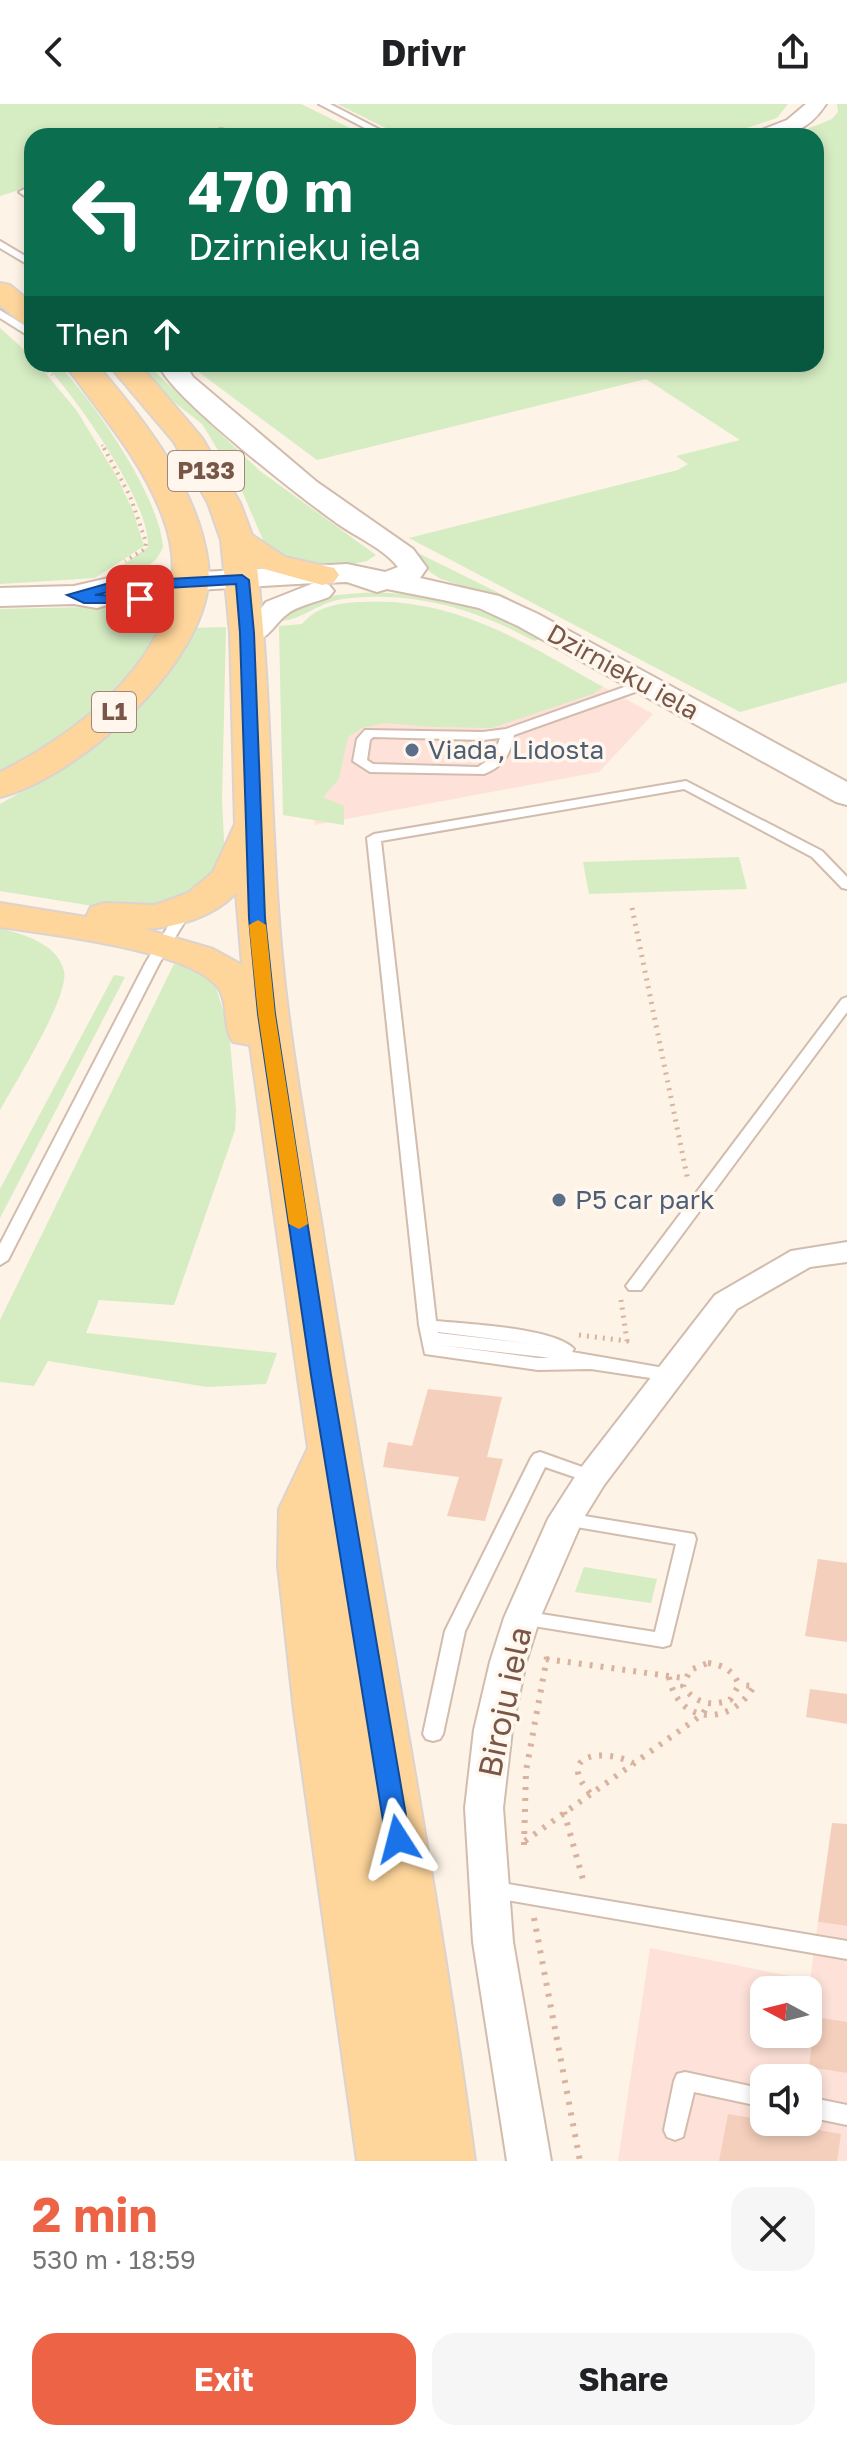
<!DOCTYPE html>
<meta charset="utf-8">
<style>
:root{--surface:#fff;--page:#f6f6f6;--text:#202124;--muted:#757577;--accent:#ed6345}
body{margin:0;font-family:"Golos Text",sans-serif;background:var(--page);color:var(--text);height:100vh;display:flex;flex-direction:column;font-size:30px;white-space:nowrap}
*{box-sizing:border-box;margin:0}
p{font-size:26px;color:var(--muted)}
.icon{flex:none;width:44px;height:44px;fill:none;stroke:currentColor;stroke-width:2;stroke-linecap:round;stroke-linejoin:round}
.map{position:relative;height:2057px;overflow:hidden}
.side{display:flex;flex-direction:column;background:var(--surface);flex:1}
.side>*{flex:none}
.hud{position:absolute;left:24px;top:24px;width:800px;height:244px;border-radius:24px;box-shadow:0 4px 12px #0003;background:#0b6e4f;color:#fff;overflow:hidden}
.needle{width:52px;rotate:277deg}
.controls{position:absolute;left:750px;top:1872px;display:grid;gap:16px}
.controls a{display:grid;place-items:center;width:72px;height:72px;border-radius:16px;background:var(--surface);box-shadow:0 4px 12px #0003;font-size:40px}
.pin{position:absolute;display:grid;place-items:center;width:68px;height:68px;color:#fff;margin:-34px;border-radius:16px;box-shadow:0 4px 12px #0006}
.me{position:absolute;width:88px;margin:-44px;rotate:351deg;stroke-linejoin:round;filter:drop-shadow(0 0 6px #0008)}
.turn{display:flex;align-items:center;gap:28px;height:168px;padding:0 32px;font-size:36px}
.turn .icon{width:104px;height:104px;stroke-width:2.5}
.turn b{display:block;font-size:56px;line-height:68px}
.then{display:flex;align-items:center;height:76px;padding:0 32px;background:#0003;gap:16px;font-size:30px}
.round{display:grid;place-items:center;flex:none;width:84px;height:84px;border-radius:24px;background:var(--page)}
.overview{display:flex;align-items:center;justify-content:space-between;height:136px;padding:0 32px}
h1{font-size:48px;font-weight:700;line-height:60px;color:var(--accent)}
.cta{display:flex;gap:16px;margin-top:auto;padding:16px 32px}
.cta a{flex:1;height:92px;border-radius:24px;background:var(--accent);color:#fff;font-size:32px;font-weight:700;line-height:92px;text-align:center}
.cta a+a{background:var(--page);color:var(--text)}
header{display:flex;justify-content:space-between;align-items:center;height:104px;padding:0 32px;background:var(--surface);font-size:36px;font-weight:700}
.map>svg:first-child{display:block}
.commercial{fill:#fee2d9;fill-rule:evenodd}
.green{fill:#d6ecc3}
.building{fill:#f4cfbc}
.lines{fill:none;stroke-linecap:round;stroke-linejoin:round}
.service-casing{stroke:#d2bcad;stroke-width:4}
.minor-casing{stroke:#d2bcad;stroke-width:4}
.tertiary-casing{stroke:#d2bcad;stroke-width:4}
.primary-casing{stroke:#dcd3d0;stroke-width:4}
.path-far3{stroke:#d9b39f;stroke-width:3;stroke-dasharray:1 4;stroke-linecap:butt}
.path-far2{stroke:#d9b39f;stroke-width:4;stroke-dasharray:2 5;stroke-linecap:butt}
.path-far1{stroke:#d9b39f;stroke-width:5;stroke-dasharray:2 6;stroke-linecap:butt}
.path{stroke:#d9b39f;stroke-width:6;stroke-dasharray:3 8;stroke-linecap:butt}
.service{fill:#fff;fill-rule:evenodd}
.minor{fill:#fff;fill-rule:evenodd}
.tertiary{fill:#fff;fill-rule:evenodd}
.primary{fill:#fed59b;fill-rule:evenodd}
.route{fill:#1a73e8;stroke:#114b97;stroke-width:2}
.slow{fill:#f59e0b}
.service-dot{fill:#5c6f8a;stroke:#fff7ed;stroke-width:3}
.labels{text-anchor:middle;stroke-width:7;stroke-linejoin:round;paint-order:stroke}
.shield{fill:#fff7ed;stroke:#a0877a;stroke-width:2}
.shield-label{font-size:24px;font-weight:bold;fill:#785749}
.street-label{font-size:26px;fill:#785749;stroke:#fff7ed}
.service-label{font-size:26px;fill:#4e5e75;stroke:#fff7ed;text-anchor:start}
.near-street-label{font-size:32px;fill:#785749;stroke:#fff7ed}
</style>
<header><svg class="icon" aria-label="back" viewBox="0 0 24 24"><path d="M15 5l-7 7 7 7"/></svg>Drivr<svg class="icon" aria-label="share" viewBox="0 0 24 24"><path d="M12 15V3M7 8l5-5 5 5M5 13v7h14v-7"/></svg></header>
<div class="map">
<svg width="847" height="2057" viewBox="0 0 847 2057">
<rect width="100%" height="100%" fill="#fdf3e6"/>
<path class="commercial" d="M600 581 653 610 599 668 314 721 346 613Z
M818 1818 847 1822V2057H618L650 1844 810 1876ZM764 1886H808V1930H764ZM764 1974H808V2018H764Z"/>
<path class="green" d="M0 0H301L366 32H257L225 24 198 32H32V82L0 92Z
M337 0H788L777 14 722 32H402Z
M837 0H847V578L740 608 409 434 678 366 688 360 676 352 740 336 646 275 317 356 196 266V260H816V32H790L832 15 838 8Z
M0 224 32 253V260H38L77 307 117 373 133 407 144 442 95 474 0 480Z
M44 260H58C94 298 159 391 163 443 157 458 146 465 131 472L120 463 148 443C151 399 75 291 44 260Z
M137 260 149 262 260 367 376 451 367 457 344 462 298 461 266 443 239 380 202 320 174 298Z
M414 447 527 503 441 475 430 468Z
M361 489C434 487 479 502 544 534L534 537C476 505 412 486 343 495 319 498 302 516 281 517 294 493 336 491 361 489Z
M393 498C473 504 536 545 603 583L593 590 492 624 432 623 386 619 362 624 348 633 339 675 323 693 344 702V721L283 711 279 522 302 520C324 494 363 498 393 498Z
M134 502 133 506 152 521 162 522C121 590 71 632 0 668V505Z
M226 523 222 696 225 757 216 778 154 806 112 805 0 787V700L64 664 112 630 129 614 190 524Z
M739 753 747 785 589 790 583 758Z
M0 824C24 831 57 839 64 867 70 891 14 981 0 1006Z
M174 860 195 865 214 877 229 926 236 1006 235 1026 174 1201 99 1196 86 1229 277 1249 266 1280 207 1283 48 1257 34 1282 0 1278V1216Z
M114 871 125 873 0 1114V1085Z
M584 1463 657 1475 651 1499 575 1488Z"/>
<path class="building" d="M428 1285 502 1293 487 1353 503 1355 485 1417 447 1412 459 1373 383 1363 388 1338 412 1342Z
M818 1455 847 1459V1538L805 1532Z
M810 1585 847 1590V1620L806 1613Z
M832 1719 847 1720V1822L818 1818Z
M815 1913 847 1918V1969L809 1963Z
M728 2010 841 2030 837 2057H719Z"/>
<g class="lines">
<defs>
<path id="service" d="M319 0H330L392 32H380Z
M221 25 249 32H202Z
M32 81V97L19 88Z
M0 137 32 156V163L0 144Z
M0 206 32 226V234L0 214Z
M644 576 650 580 649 583 514 631C510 651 503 663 484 670L370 668 353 657 357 635 365 626 483 628 506 625ZM373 633 483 636 500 634 494 652 478 663 373 660 367 656 370 636Z
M686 677 822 747 847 773V785L842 784 812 753 684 685 381 737 436 1217C467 1220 555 1224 574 1245L572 1248 670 1265 679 1271 670 1277 591 1265 538 1266 425 1250 419 1221 367 734 374 730ZM438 1228 542 1241H543L438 1229ZM439 1241 543 1253 549 1254H538Z
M185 802 192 806 160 858 8 1156 0 1161V1140L146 858 180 803Z
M847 893V908L641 1186H629L626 1182 629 1178 842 895Z
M540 1348 599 1369 601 1373 599 1377 592 1379 545 1363 465 1527 443 1630 440 1635 433 1637 426 1635 423 1630 445 1527 531 1354 534 1350Z
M566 1409 694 1430 696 1435 670 1541 663 1543 515 1519 512 1514 515 1509 522 1507 655 1528 676 1440 559 1420 557 1415 559 1410Z
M490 1777 847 1837V1855L490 1793 482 1791 479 1785 482 1779Z
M685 1968 764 1985V2003L694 1988 683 2033 675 2036 667 2033 664 2026 674 1977 677 1970Z
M808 1993 847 2001V2021L808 2013Z"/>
<path id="minor" d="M847 1138V1158L810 1163 737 1205 604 1381 583 1415 540 1514 526 1558 512 1626 503 1704 513 1838 551 2057H507L473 1838 465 1704 474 1626 490 1558 504 1514 548 1415 580 1365 715 1191 791 1147Z"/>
<path id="tertiary" d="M806 0H826C808 28 788 32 756 32L759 27 787 16Z
M159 260H185L193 273 317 378 413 445 427 464 420 474 499 492 538 510 847 678V701L836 698 518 522 479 504 443 496 387 485 377 488 347 478 322 479 329 481 334 487 329 493C317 498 296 502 286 511 269 525 267 543 236 535L232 529 236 523 254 514 266 498 314 479 113 491 109 492 112 495 107 501 97 504 74 500 0 502V484L74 482 113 473 347 460 385 468 398 463C383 444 358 434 338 420 308 399 164 288 159 260Z"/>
<path id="primary" d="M0 179 10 181 32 199V222L22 219 0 201Z
M65 260H96C144 315 199 386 208 460 219 550 80 673 0 693V668C93 622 207 529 163 413 141 354 100 310 65 260Z
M108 260H139L202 334 240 399 252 431 285 453 334 464 339 471 334 478 322 481 257 463C274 611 269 760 288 907 297 979 310 1051 322 1123 371 1434 433 1744 475 2057H357L294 1607 278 1462 279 1405 308 1344 250 941 233 938C222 922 229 901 219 885 194 846 46 830 0 823V799L86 813 91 803 105 799 155 801 188 789 213 768 235 720 230 529 221 436 208 399 174 338ZM236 789 242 861 213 845 145 825C178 823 213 813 236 789Z"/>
</defs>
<use href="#service" class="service-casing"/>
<use href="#minor" class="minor-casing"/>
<use href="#tertiary" class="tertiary-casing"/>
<use href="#primary" class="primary-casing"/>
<path class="path-far3" d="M582 30 585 32
M727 32 746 27
M41 260 52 271
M102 341 105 346"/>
<path class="path-far2" d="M104 344 130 392 146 438 145 445 125 457"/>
<path class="path-far1" d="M632 804 688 1077
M579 1231 627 1237 621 1196"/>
<path class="path" d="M546 1555 683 1574
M708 1559C723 1561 733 1566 739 1581L730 1596C710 1603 695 1599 683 1582L690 1566Z
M669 1573C678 1622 732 1622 754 1582L739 1581
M590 1689C555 1650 604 1644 633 1659
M564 1708 584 1779
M525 1737 703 1610 708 1600
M524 1741 526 1667 547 1553
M534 1814 580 2057"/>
<use href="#service" class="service"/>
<use href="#minor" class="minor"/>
<use href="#tertiary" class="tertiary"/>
<use href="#primary" class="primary"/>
</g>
<path class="route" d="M242 471 249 476 254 529 265 814 275 910 331 1271 410 1735 406 1741 398 1744 389 1741 386 1735 311 1271 258 910 249 814 240 529 236 480 113 487 95 491 145 492V498L140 499H84L67 491 113 478Z"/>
<path class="slow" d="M258 816 266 821 275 910 308 1120 299 1125 289 1120 258 910 249 821Z"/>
<g class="service-dot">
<circle cx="412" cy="646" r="8"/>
<circle cx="559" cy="1096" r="8"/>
</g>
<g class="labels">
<g class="shield">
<rect x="168" y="347" width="76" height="40" rx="6"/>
<rect x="92" y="588" width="44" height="40" rx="6"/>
</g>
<g class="shield-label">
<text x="206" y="375">P133</text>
<text x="114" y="616">L1</text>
</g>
<g class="street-label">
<text transform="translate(623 568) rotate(29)" y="9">Dzirnieku iela</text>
</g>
<g class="service-label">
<text x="428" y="655">Viada, Lidosta</text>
<text x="575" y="1105">P5 car park</text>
</g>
<g class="near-street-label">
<text transform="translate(505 1598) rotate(-78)" y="11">Biroju iela</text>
</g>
</g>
</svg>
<div class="controls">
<a><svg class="needle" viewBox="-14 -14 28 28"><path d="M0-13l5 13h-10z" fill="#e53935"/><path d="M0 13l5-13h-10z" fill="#757577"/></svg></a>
<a><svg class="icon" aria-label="sound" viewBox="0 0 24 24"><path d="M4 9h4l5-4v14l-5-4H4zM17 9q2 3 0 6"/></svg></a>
</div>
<div class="pin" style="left:140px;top:495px;background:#d93025"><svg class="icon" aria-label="arrive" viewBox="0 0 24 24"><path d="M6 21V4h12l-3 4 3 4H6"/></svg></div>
<svg class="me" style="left:398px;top:1735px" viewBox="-20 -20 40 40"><path d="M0-17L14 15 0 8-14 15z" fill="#1a73e8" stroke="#fff" stroke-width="4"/></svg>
<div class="hud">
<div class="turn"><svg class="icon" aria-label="left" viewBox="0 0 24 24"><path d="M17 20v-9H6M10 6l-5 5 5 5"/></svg><div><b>470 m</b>Dzirnieku iela</div></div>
<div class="then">Then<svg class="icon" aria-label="ahead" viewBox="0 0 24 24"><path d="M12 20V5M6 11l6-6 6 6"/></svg></div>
</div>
</div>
<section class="side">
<div class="overview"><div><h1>2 min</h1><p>530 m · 18:59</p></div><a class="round"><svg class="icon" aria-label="close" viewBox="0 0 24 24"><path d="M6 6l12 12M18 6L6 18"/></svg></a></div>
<div class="cta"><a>Exit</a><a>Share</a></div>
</section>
